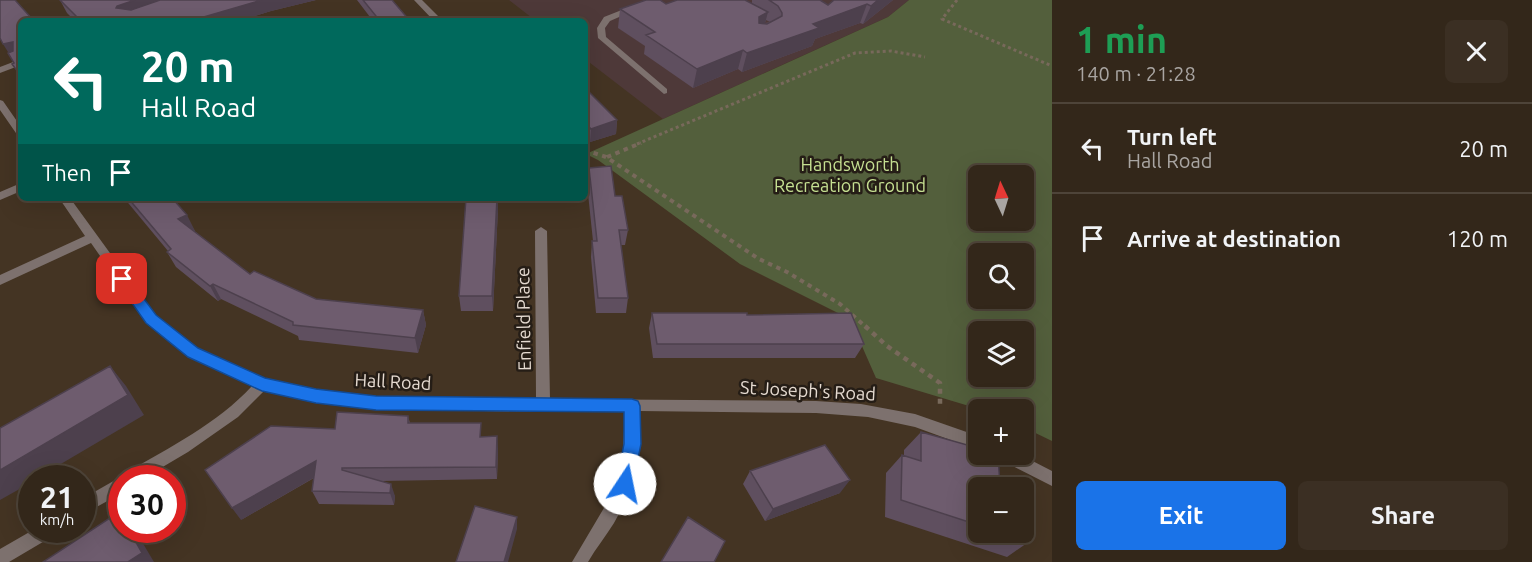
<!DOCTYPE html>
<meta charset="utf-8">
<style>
:root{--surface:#33271a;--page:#3b2f23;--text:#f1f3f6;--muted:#a9a5a2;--line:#4e4439;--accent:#1a73e8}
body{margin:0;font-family:Ubuntu,sans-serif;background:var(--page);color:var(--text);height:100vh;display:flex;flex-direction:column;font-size:22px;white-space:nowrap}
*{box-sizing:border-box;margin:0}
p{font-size:20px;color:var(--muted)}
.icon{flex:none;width:33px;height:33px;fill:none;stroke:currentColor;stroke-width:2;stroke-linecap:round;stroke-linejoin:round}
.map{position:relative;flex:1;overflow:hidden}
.details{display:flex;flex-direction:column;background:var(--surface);width:480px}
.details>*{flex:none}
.guide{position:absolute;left:18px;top:18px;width:570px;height:183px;border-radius:9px;box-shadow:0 6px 24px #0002,0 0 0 2px var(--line);background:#00695c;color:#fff;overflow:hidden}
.needle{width:39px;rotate:356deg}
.controls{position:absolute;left:968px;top:165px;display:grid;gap:12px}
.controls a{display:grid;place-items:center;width:66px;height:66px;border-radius:9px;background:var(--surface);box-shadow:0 6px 24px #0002,0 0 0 2px var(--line);font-size:30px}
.speed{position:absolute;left:18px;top:465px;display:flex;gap:12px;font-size:30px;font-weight:700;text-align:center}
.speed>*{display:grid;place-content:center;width:78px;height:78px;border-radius:50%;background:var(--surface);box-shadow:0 6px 24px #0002,0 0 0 2px var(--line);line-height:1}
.speed small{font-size:15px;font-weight:400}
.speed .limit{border:9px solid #d22;background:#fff;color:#111}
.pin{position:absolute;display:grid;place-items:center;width:51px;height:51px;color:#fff;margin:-26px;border-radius:12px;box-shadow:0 3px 9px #0006}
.me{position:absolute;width:66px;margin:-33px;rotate:11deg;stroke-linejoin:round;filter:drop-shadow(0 0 4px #0008)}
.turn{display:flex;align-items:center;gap:21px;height:126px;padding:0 24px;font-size:27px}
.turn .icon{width:78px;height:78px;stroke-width:2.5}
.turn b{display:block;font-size:42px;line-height:51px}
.then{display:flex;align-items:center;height:57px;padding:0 24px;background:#0003;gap:12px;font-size:22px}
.round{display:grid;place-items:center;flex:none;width:63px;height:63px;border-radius:9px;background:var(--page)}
.overview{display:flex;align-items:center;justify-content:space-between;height:102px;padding:0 24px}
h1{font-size:36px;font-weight:700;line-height:45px;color:#1e9e55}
.button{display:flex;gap:12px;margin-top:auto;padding:12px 24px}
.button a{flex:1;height:69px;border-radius:9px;background:var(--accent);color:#fff;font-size:24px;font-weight:700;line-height:69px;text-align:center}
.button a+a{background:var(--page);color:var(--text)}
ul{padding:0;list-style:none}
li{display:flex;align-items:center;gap:18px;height:90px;padding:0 24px;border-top:2px solid var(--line)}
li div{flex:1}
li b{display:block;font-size:22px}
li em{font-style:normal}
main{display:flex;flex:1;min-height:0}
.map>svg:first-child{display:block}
.industrial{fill:#4e3939}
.green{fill:#535f3c;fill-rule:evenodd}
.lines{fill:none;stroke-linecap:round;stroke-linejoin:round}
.path-far2{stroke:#78695b;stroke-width:3;stroke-dasharray:3 3;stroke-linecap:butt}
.path-far1{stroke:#78695b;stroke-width:4;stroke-dasharray:4.5 4.5;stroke-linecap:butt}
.path{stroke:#78695b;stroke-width:4.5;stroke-dasharray:5 5;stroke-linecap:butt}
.lane{fill:#7d716e;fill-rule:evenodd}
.street{fill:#7d716e;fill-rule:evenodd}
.wall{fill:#5f4f5f;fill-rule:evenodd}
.shaded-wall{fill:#4d404d}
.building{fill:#6e5c6e;stroke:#4d404d;stroke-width:1.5}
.route{fill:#1a73e8;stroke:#114b97;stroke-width:1.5}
.labels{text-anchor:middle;stroke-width:5;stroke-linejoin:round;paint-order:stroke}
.park-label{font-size:18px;fill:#c5df91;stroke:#251d16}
.street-label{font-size:18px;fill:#e5dad0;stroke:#251d16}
</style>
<main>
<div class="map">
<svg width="1052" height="562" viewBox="0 0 1052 562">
<rect width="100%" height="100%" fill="#443423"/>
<path class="industrial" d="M509 0H909L888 17 663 119 585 59V21H536Z"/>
<path class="green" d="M909 0H1052V441L1023 427V410L979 409 876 378 850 319 740 264 598 160 586 154 888 17ZM978 176H1023V220H978ZM978 254H1023V298H978ZM978 332H1023V376H978Z"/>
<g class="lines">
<path class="path-far2" d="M957 0 942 19 1052 66
M637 144 855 53 891 51 925 57"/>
<path class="path-far1" d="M585 150 606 157 759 259 787 272 840 304 867 328
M607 157 641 143"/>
<path class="path" d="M865 326 887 346 940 383V408"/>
<path class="lane" d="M647 0H658L610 21 605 28 606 37 667 89V93L664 94 598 38 597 28 604 17Z"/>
<path class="street" d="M414 0H422L443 21H434Z
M21 59V65L0 73V67Z
M0 100 3 101 21 127V137L18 136 0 110Z
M21 183V191L0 200V192Z
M59 198H70L155 315 198 348 264 379 316 390 376 397 536 398 535 231 541 227 547 231 550 399 816 401 861 404 915 414 978 436V450L915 427 868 417 816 413 639 411C640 451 634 488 614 523 606 536 596 548 588 562H572L614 491 623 450 625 411 543 412 376 409 316 402 265 390 238 417 188 452 144 478H122V493L82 515V499L117 479 124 478 126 473C170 447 217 424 252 386L188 356 147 323 91 243 0 285V275L85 236Z
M997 454H1019L1052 471V486L999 459Z
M33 530H55L53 536 9 562H0V549Z"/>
</g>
<path class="wall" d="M60 0H316L271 11 239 21H75L67 13Z
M357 0H392L410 21H373Z
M752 0H820L828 5 893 0 863 24 860 23 815 39 812 46 742 72 738 69 693 88 644 54 645 46 618 28 620 9 666 4H752ZM766 20 770 22 765 23Z
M585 88 617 120 616 134 590 142 585 137Z
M589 168 615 196 628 230 625 245H621L628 298 626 313H596L591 257 592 241H593L587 184Z
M124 198H172L195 231H194L250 274 316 299 423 310 426 325 418 353 299 340 298 336 221 299 218 301 176 267 167 252 168 251Z
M497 198 498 209 493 311H461L459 296Z
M652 313 747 315 864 344 855 358H653L649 328Z
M408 416 410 423 482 437 498 449 497 479 380 481 395 496 394 505 319 504 312 491 314 478 241 520 335 429Z
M921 432 978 488V532H1023L1030 541 1007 557 885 517 886 473 902 455 904 456V450Z
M750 471 840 493 765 521 743 484Z"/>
<path class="shaded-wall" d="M135 0H178L123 19 116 8 117 6Z
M262 0H316L271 11 239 21H190Z
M878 0H893L863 24 871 6Z
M867 4 860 23 815 39 812 46 742 72 747 53 813 24Z
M768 12 763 31 754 36 759 17Z
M13 42V60L3 44Z
M743 50 738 69 693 88 697 69Z
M617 120 616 134 590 142 591 129Z
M497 198 498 209 493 311 492 296Z
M187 215 195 231 186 235 178 219Z
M213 284 221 299 218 301 210 286Z
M423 310 426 325 418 353 415 338Z
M110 366 126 386 144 415 37 478H32V482L0 500V470Z
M497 436 498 449 497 479 496 467Z
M316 461 322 473 241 520 232 508Z
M850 480 840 493 765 521 773 509Z
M391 484 395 496 394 505 390 493Z
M517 517V529L508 562H504Z
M129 530H135L154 562H128Z"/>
<path class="building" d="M0 0H15L34 21H21V76L12 64 14 63 8 53 13 51V42L3 44 0 38Z
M60 0H135L117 6 116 8 131 10 160 0H262L190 21H81Z
M363 0H392L410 21H380Z
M646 0H660L666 4 677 0H745L768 12 759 17V23L767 24 782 16V13L778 6 769 0H820L828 5 834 0H878L871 6 867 4 813 24 819 28 747 53 743 50 697 69 646 35 655 32 620 9Z
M585 88 617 120 591 129 585 122Z
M611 166 615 196H622L628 230H619L628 298H598L592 241H597L589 168Z
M128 198H172L187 215 178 219 250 274 254 271 316 299 423 310 415 338 293 325V322L213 284 210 286 167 252 171 249Z
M466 198H497L492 296H459Z
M652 313H747V315L851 313 864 344H657Z
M110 366 128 395 0 470V428Z
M337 412 408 416V423H481L480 437 497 436 496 467 342 468V470L391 484 390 493 312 491 316 461 232 508 205 470 271 426 335 429Z
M921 432 978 448V454H998L1000 486 1006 488H978V525L901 500 902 455 921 461Z
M825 445 850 480 773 509 750 471Z
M1023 493H1026L1030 541 1003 532H1023Z
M475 506 517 517 504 562H456Z
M119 512 122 516V530H129L142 553 128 562H43Z
M688 517 725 541 714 562H661Z"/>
<path class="route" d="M122 274 127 276 156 315 198 348 265 378 316 389 376 396 632 399 638 401 640 406 641 444 633 484 631 490 625 492 619 490 616 484 624 444V412L376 410 316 403 262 391 188 357 146 323 115 279Z"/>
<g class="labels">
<g class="park-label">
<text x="850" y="171">Handsworth<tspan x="850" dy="21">Recreation Ground</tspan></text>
</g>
<g class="street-label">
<text transform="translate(524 319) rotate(-91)" y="6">Enfield Place</text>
<text transform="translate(393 382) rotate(3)" y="6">Hall Road</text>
<text transform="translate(808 391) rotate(3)" y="6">St Joseph's Road</text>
</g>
</g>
</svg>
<div class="controls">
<a><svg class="needle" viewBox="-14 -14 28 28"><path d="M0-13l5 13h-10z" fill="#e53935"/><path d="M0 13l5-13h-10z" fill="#a9a5a2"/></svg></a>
<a><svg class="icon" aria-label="search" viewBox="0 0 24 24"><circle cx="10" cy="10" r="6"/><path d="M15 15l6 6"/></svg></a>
<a><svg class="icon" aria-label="layers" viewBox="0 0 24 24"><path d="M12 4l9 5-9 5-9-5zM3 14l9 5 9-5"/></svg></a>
<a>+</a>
<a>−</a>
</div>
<div class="speed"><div>21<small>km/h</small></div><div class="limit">30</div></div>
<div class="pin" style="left:122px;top:279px;background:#d93025"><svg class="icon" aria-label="arrive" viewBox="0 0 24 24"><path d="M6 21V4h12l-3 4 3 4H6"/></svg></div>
<svg class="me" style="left:625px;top:484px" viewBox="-20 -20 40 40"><circle r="19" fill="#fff"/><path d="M0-13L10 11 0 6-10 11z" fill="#1a73e8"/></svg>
<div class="guide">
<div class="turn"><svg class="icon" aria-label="left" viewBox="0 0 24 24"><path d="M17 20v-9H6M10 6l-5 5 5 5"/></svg><div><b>20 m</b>Hall Road</div></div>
<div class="then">Then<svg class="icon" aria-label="arrive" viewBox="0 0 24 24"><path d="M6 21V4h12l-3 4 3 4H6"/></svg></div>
</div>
</div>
<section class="details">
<div class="overview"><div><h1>1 min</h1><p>140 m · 21:28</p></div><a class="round"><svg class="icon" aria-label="close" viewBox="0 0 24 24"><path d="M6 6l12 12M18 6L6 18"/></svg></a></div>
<ul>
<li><svg class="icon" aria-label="left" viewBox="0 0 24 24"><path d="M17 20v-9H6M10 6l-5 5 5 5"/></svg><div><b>Turn left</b><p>Hall Road</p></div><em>20 m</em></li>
<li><svg class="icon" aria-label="arrive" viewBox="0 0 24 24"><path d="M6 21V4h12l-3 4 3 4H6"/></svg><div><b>Arrive at destination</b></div><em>120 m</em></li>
</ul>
<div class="button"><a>Exit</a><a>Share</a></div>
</section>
</main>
